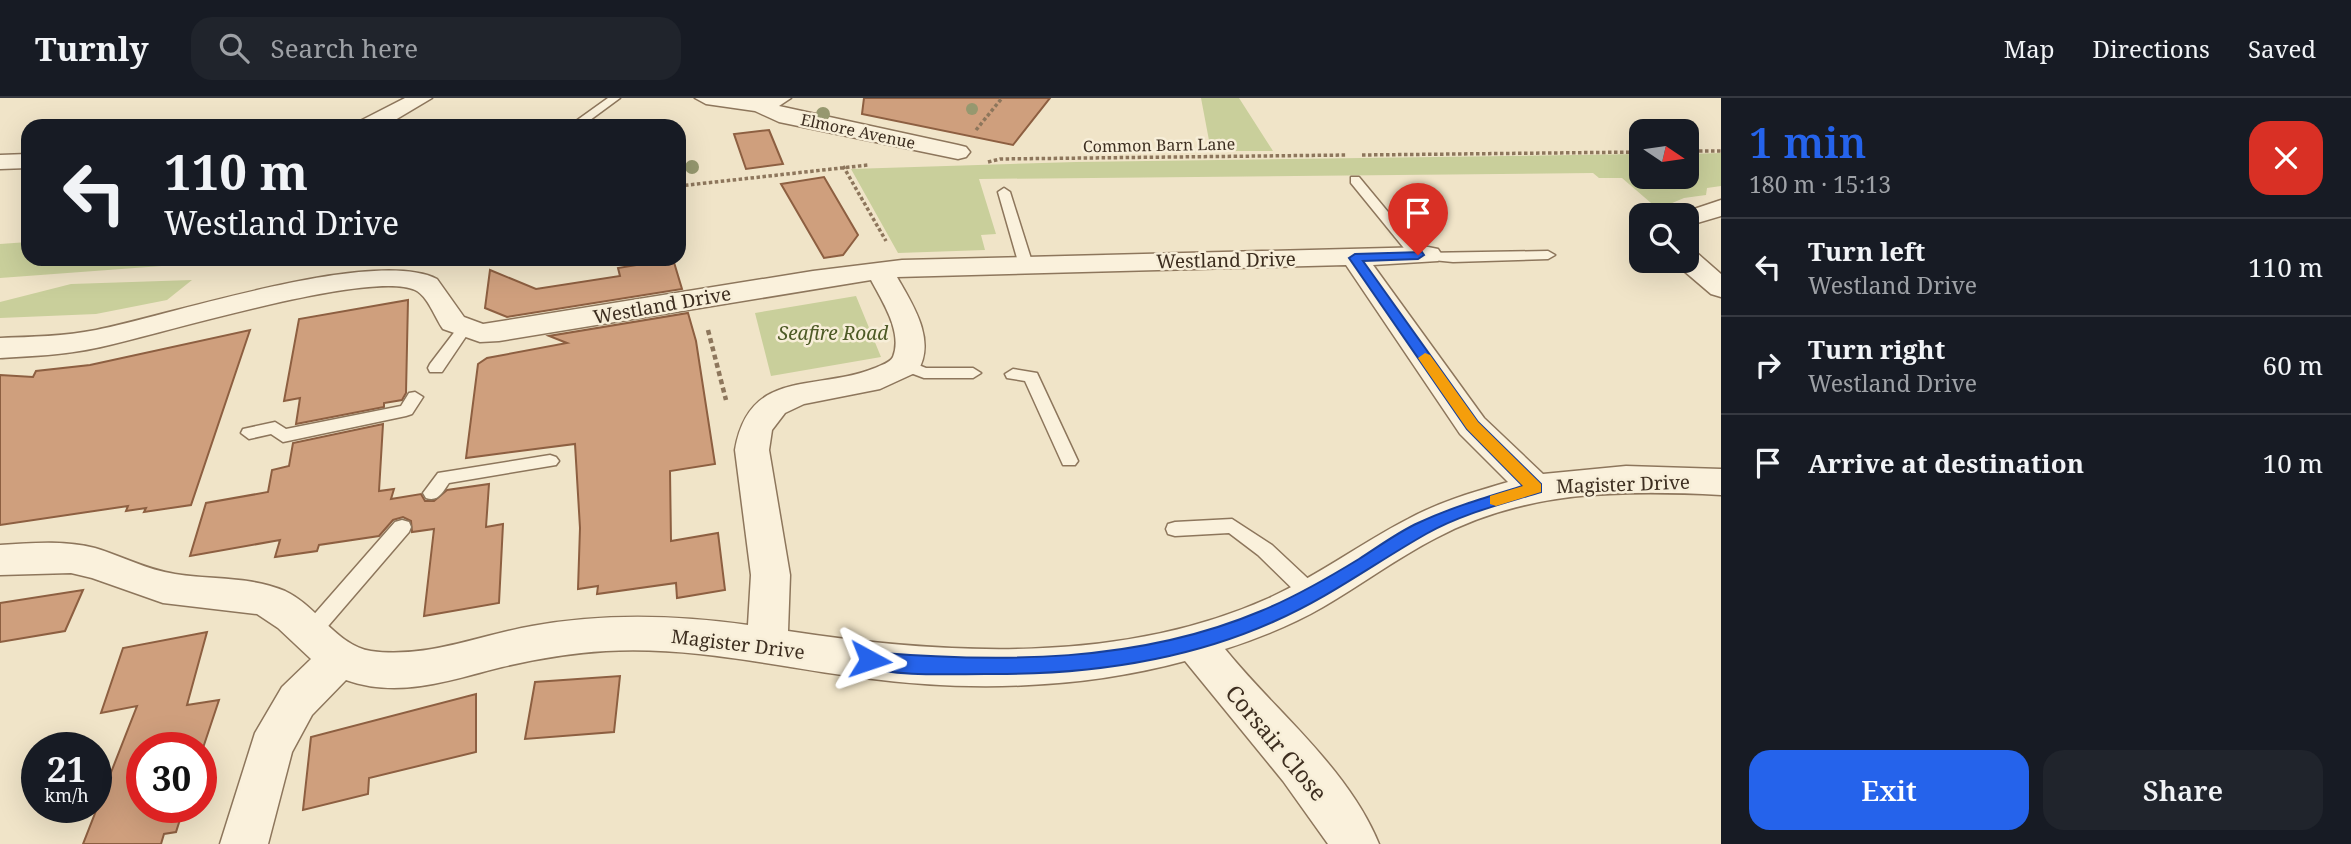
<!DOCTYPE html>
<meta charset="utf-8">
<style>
:root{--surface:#171b24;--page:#20242c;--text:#f1f3f6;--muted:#9ea1a6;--line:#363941;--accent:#2563eb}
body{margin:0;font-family:"Noto Serif",serif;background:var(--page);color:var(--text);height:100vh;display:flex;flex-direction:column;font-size:26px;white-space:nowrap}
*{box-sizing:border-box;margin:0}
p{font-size:23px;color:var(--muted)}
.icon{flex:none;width:38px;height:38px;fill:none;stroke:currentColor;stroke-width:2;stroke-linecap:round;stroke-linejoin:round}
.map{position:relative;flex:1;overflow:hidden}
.panel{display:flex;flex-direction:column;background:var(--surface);width:630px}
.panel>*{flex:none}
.banner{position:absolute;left:21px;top:21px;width:665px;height:147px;border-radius:21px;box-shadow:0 7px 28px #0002;background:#171b24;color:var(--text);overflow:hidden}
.needle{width:46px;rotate:103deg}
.buttons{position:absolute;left:1629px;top:21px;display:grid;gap:14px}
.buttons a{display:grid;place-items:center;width:70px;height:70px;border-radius:14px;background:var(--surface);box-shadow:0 7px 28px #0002;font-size:35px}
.speed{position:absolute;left:21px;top:634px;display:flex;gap:14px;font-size:35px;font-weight:700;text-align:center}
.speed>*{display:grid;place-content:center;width:91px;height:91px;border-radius:50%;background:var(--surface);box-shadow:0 7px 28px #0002;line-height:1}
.speed small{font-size:18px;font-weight:400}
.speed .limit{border:10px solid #d22;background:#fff;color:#111}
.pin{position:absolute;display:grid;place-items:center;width:60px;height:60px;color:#fff;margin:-72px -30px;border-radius:50% 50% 50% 0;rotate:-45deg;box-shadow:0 0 7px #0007}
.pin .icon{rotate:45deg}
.me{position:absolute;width:77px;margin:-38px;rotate:95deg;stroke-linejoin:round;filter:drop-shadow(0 0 5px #0008)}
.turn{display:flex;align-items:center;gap:24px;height:147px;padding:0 28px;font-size:32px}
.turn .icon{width:91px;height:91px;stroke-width:2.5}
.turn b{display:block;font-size:49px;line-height:60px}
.round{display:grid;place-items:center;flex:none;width:74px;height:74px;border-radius:21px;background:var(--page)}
.headline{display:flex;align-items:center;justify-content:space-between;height:119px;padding:0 28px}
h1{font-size:42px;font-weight:600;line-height:52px;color:var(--accent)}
.button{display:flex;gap:14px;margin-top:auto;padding:14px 28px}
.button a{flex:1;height:80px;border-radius:21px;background:var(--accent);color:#fff;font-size:28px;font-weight:600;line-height:80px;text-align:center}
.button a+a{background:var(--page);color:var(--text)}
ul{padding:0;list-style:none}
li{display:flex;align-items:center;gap:21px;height:98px;padding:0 28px;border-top:2px solid var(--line)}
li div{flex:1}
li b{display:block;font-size:26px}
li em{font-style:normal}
header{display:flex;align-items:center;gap:42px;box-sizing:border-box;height:98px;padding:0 35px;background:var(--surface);border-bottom:2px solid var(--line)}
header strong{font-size:33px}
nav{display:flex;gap:38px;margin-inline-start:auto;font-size:24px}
.search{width:490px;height:63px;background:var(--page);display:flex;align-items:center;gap:18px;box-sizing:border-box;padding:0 24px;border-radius:21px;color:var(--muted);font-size:26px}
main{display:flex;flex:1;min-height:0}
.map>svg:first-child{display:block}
.green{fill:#c9cf9b}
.building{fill:#cf9f7d;stroke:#8d5f41;stroke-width:2}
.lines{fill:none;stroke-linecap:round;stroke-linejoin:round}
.lane-casing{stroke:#8d765c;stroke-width:3}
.street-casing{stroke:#8d765c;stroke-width:3}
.path-far1{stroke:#8d765c;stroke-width:3.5;stroke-dasharray:3.5 2.5;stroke-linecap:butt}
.path{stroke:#8d765c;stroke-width:4.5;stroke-dasharray:5 3.5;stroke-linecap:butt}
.lane{fill:#faf1dc;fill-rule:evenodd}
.street{fill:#faf1dc;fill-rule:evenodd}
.tree{fill:#96986f}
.route{fill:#2563eb;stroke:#184099;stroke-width:2}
.slow{fill:#f59e0b}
.labels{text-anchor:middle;stroke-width:5;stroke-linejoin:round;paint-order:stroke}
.far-street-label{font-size:16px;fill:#3d2e20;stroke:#f7eed8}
.street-label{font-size:19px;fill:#3d2e20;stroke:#f7eed8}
.park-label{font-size:19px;font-style:italic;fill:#4d5a26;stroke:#f7eed8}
.near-street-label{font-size:23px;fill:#3d2e20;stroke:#f7eed8}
</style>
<header>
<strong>Turnly</strong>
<div class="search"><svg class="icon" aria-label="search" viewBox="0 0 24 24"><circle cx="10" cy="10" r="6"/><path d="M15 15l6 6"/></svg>Search here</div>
<nav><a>Map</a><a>Directions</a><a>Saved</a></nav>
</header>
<main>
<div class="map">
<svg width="1721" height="746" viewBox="0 0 1721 746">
<rect width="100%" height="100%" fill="#f0e4c8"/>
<path class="green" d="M1201 0H1239L1273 53H1211Z
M1721 55V88L1707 90 1706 97 1684 100 1658 111 1622 80H1599L1593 75 979 81 996 136 981 137 985 152 898 155 851 71 1076 64 1641 56 1642 79H1687V56Z
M28 144V161H257L0 180V146Z
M192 182 167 202 96 216 0 220V204L71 186Z
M856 198 881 259 771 278 755 215Z"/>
<path class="building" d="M864 0H1050L1013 47 862 16Z
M769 32 783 66 746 71 734 36Z
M824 79 858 137 843 157 824 160 781 86Z
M673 161 682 191 507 219 485 210 490 172 536 191 620 178 618 170Z
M408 202 406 295 402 302 384 305V309L296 326 300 300 284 303 299 221Z
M688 215 696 243 715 366 670 373 671 443 718 435 725 492 677 500 676 485 597 496 598 488 578 491 580 430 575 346 466 360 478 266 487 260 567 245 549 238Z
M250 232 191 407 144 414 146 410 126 413 128 408 0 427V277L33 279 36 273 90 267Z
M383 326 379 393 394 391 391 401 421 396 425 403H434L447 392 489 386 486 429 503 426 499 505 424 518 434 431 412 434 411 423 403 419 393 422 379 438 319 447 317 453 275 459 280 442 190 458 206 405 268 394 272 372 289 368 293 345Z
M83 492 65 533 0 544V505Z
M207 534 187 607 219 602 201 656V649H142V709H184L176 734 164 736 161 746H83L137 608 101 615 123 550Z
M620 578 614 634 525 641 535 584Z
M476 596V654L369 680 368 696 303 712 311 639Z"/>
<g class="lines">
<defs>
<path id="lane" d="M608 0H620L582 28H569Z
M1351 79H1359L1422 155 1548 153 1555 157 1548 161 1453 164 1412 160 1351 85Z
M1004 90 1010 94 1033 167 1031 170H1021L1019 167 998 94Z
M464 226 471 231 442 274H430L428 270 430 266 459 228Z
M906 262 926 270H973L981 275 973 280H924L900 271 898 267Z
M1013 271 1037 275 1078 363 1075 367H1063L1025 283 1007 280 1005 276Z
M415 294 423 299 412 316 406 318 283 344 271 336 249 341 241 335 243 331 275 324 286 331 401 308 409 295Z
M550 357 556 359 559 363 556 367 449 385C442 395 438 404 426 400L423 395 438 375Z
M1232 421 1272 447 1318 490 1321 496 1318 502 1311 504 1304 502 1258 457 1229 435 1175 438 1168 436 1166 431 1168 426 1175 424Z
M402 422 409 424 411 429 409 434 317 541 310 544 303 541 300 535 303 529 395 424Z"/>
<path id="street" d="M405 0H432L385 28H357L360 23Z
M695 0H791L779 8 958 47 966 49 970 54 966 59 958 61 779 24 755 13 706 6Z
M28 56V70L0 71V57Z
M1721 102V118L1687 128V117H1676Z
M1428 149 1438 151 1442 157 1438 163 1373 167 1484 320 1543 376 1626 368 1721 371V397C1622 392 1526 392 1436 440 1397 460 1361 487 1323 509 1292 527 1259 540 1225 551 1276 614 1348 670 1379 746H1328L1283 683 1185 563C1082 591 970 594 864 580 778 569 694 548 606 553 571 555 536 561 502 569 450 582 399 601 346 582L312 617 292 654 268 746H220L255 635 282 589 311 561 278 530 257 516 163 505 92 480 71 475 0 477V447C32 445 64 442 95 450 122 458 147 472 175 476 212 482 249 478 285 493 316 507 337 548 371 553 426 561 479 537 532 528 604 515 676 517 748 527L751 477 735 352C749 269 816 294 875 270 881 267 890 265 893 259 903 234 882 203 871 182L499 243 480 244 443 231C435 220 428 198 415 192 370 171 154 238 96 250 64 257 32 258 0 260V240C32 239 65 238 96 232 171 217 374 149 437 181L464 219 483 226 813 173 902 162ZM1346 167 1460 336 1508 384C1474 394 1439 404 1408 421 1361 445 1318 478 1269 500 1120 567 945 557 788 533L790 477 769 352 772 332 785 315 804 306 880 291 917 274C937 243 913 207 897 179Z
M1687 153 1697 155 1721 176V199L1711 196 1677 167 1675 163H1687Z"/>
</defs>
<use href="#lane" class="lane-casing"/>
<use href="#street" class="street-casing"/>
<path class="path-far1" d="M976 32 1002 0
M1687 53H1721
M1362 57 1642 54
M988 64 1000 61 1347 57
M843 68 886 143
M679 88 868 67"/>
<path class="path" d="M708 232 726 302"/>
<use href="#lane" class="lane"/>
<use href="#street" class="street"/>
</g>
<g class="tree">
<circle cx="972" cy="11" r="6"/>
<circle cx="823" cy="16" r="7"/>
<circle cx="692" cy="69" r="7"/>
</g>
<path class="route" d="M1422 154 1424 157 1418 161 1363 163 1478 324 1541 386V394C1502 406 1461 416 1426 436 1375 465 1328 500 1275 523 1184 564 1083 577 985 576 949 576 896 579 863 568L860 562 863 556 870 554C1001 565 1138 565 1261 513 1295 499 1328 480 1359 461 1378 449 1398 434 1418 425 1452 409 1487 399 1523 388L1467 331 1349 160 1355 156Z"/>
<path class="slow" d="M1425 255 1430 257 1478 324 1541 386V394L1496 408 1490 406V398L1523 388 1467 331 1418 260Z"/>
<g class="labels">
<g class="far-street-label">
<text transform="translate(858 33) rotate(12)" y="6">Elmore Avenue</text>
<text transform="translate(1159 47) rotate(-1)" y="6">Common Barn Lane</text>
</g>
<g class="street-label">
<text transform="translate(1226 162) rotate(-1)" y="7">Westland Drive</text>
<text transform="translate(662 207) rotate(-10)" y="7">Westland Drive</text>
<text transform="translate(1623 386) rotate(-2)" y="7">Magister Drive</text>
<text transform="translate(738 546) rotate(7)" y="7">Magister Drive</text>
</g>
<g class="park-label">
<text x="833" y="242">Seafire Road</text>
</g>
<g class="near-street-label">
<text transform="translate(1276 645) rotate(50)" y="8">Corsair Close</text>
</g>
</g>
</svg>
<div class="buttons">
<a><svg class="needle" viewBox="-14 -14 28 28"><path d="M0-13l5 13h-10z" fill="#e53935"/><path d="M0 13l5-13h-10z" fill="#9ea1a6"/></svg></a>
<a><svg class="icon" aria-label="search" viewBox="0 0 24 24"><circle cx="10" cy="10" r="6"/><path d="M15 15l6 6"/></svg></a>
</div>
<div class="speed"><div>21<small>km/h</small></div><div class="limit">30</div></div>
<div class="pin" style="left:1418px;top:157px;background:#d93025"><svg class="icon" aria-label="arrive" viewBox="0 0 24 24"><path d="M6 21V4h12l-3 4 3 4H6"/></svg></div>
<svg class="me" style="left:870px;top:562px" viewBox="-20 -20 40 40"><path d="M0-17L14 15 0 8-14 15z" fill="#2563eb" stroke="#fff" stroke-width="4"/></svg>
<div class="banner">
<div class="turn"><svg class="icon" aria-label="left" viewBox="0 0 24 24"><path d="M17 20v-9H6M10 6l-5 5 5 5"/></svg><div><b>110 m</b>Westland Drive</div></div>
</div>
</div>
<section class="panel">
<div class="headline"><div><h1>1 min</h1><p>180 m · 15:13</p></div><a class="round" style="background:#d93025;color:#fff"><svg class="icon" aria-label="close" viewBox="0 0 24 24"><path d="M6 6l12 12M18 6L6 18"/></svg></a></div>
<ul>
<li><svg class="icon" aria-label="left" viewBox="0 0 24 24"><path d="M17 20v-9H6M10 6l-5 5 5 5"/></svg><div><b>Turn left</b><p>Westland Drive</p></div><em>110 m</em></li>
<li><svg class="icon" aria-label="right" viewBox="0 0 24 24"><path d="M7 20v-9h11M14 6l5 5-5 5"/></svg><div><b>Turn right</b><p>Westland Drive</p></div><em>60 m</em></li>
<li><svg class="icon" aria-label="arrive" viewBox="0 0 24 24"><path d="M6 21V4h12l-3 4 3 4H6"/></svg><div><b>Arrive at destination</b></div><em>10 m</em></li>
</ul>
<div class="button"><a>Exit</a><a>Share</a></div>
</section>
</main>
